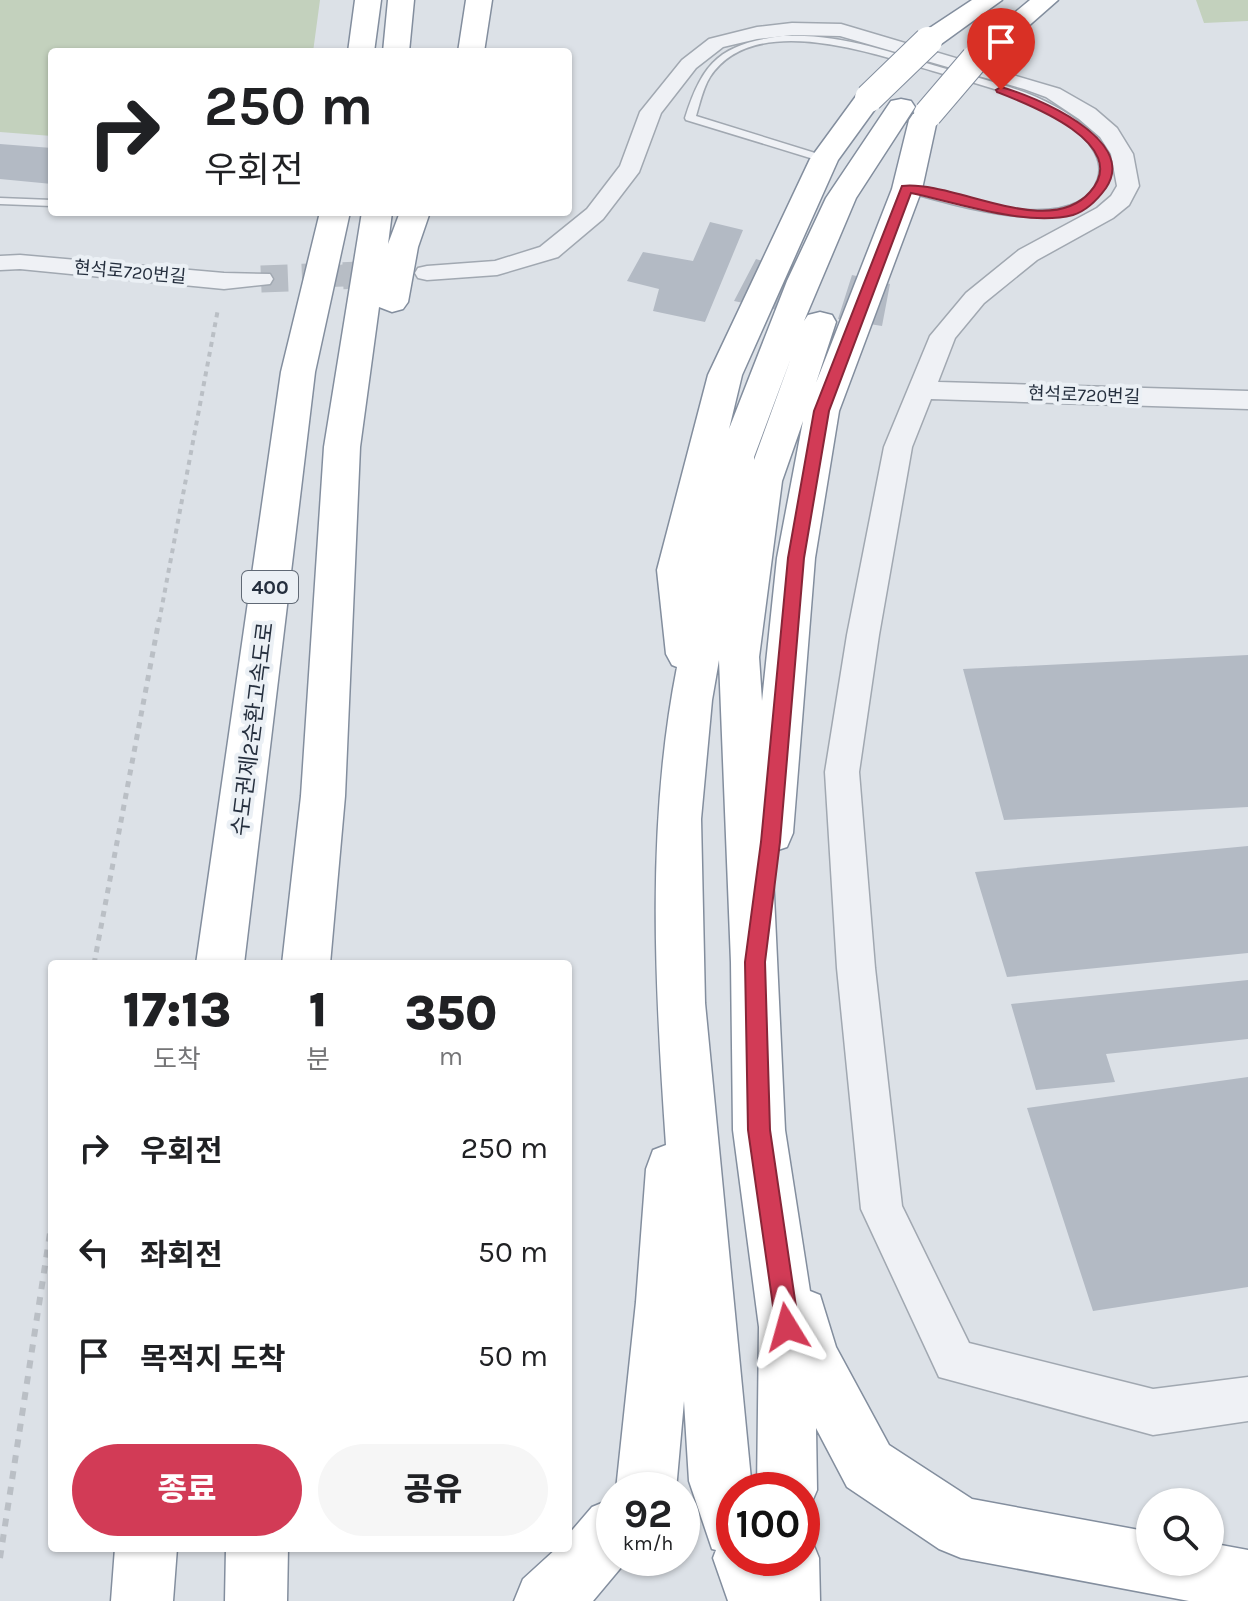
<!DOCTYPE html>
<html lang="ko">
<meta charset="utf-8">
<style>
:root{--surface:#fff;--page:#f6f6f6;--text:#202124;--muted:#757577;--accent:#d23b56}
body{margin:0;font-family:Karla,"Noto Sans KR",sans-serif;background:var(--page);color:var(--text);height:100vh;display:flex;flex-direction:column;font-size:30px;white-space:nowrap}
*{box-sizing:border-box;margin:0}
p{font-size:26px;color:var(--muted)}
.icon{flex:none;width:44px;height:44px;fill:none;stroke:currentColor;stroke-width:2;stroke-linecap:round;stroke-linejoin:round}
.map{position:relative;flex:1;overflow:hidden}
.drawer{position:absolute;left:48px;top:960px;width:524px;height:592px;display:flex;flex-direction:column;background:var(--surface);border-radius:8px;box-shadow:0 2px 6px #0004}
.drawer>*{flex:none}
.banner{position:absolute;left:48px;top:48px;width:524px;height:168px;border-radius:8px;box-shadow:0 2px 6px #0004;background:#fff;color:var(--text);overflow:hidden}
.buttons{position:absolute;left:1136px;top:1488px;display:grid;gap:16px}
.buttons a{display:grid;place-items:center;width:88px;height:88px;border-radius:50%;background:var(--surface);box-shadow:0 2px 6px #0004;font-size:40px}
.speed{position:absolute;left:596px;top:1472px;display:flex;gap:16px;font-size:40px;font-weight:700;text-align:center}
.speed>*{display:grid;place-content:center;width:104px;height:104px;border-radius:50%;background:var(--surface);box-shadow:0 2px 6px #0004;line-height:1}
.speed small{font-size:20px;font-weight:400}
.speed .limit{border:12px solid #d22;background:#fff;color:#111}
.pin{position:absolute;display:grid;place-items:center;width:68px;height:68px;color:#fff;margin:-82px -34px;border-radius:50% 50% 50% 0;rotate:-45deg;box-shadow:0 0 8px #0007}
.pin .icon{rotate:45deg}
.me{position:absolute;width:88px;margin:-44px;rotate:352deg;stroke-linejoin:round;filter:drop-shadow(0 0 6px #0008)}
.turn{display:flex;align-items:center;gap:28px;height:168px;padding:0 24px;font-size:36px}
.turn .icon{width:104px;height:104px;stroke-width:2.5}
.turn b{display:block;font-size:56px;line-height:68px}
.eta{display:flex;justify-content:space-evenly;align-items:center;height:136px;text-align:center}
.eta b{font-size:48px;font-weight:800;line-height:56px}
.action{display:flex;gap:16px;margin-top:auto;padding:16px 24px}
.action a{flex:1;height:92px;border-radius:48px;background:var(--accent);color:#fff;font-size:32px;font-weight:800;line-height:92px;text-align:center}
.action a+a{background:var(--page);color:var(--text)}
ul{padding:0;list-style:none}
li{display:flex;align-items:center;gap:24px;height:104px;padding:0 24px}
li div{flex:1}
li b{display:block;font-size:30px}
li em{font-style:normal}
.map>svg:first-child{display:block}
.green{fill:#c3d1bd}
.building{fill:#b3bac4}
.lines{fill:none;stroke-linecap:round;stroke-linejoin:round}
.minor-tunnel-far1{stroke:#b7bdc5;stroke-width:22;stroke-dasharray:22 11;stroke-linecap:butt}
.minor-tunnel{stroke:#b7bdc5;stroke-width:27;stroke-dasharray:27 14;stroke-linecap:butt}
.service-casing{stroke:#a1a8b1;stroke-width:3}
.minor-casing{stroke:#a1a8b1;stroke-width:3}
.motorway-casing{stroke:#838e9e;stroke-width:3}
.path-far2{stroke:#babfc5;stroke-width:4;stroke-dasharray:5 5;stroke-linecap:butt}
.path-far1{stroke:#babfc5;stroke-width:5;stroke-dasharray:6 6;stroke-linecap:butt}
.path{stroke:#babfc5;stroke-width:6;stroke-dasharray:8 8;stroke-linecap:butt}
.service{fill:#eff1f5;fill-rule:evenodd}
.minor{fill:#eff1f5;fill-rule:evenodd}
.motorway{fill:#fff;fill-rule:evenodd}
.motorway-bridge-casing{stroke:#838e9e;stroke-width:30;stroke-linecap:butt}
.motorway-bridge{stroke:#fff;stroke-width:28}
.route{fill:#d23b56;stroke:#882638;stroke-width:2}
.labels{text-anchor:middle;stroke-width:8;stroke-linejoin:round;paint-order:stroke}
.far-street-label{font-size:18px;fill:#252f3e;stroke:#ebf0f5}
.shield{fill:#ebf0f5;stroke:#606975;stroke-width:2}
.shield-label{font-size:20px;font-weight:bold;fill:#252f3e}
.street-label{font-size:22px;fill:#252f3e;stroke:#ebf0f5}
</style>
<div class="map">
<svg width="1248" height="1601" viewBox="0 0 1248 1601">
<rect width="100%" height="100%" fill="#dce1e7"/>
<path class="green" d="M0 0H320L313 52H52V136L0 132Z
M1196 0H1248V21L1204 23Z"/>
<path class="building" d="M0 144 52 148V184L0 179Z
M710 222 743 230 705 322 653 311 659 289 627 281 643 252 693 261Z
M756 259 793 270 778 310 734 301Z
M852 275 890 284 882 326 838 319Z
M1248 655V807L1004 820 963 669Z
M1248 846V953L1007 977 975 872Z
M1248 980V1039L1106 1054 1115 1082 1036 1090 1011 1004Z
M1248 1077V1287L1093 1311 1027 1108Z"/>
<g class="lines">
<path class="minor-tunnel-far1" d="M330 276 396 274"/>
<path class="minor-tunnel" d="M261 279 384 274"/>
<defs>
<path id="service" d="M782 36C840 33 889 52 943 68 992 82 1049 93 1088 130 1101 143 1117 164 1107 183 1077 246 955 204 903 191L902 189 907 186C949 196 1079 239 1098 179 1104 161 1091 143 1078 132 1038 97 983 86 933 71 874 54 754 10 710 77 703 88 700 103 696 116L828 157V161H820L686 120 685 118C703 60 722 44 782 36Z
M0 198 52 200V206L0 204Z"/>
<path id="minor" d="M792 23 841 24 1060 89 1095 109 1117 128 1133 154 1139 186 1129 205 1113 218 1037 260 984 303 955 338 938 382 1248 391V409L931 399 912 447 879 635 859 772 875 968 902 1206 969 1343 1153 1389 1248 1377V1421L1153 1435 939 1377 861 1209 837 968 825 772 847 635 884 447 930 336 966 293 1019 250 1097 208 1111 196 1117 186 1111 154 1100 137 1079 119 1046 97 1024 89 840 36 792 35 757 39 723 47 696 68 661 113 639 172 603 219 558 257 497 275 427 280 418 278 415 273 418 268 427 266 495 261 540 247 587 209 620 166 640 112 682 60 709 39 757 27Z
M20 255 224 273 270 274 273 279 270 284 224 289 20 269 0 270V256Z"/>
<path id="motorway" d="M355 0H381L374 52H348Z
M388 0H414L409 52H383Z
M466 0H492L484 52H458Z
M972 0H1002L937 47H919L915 41 919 35Z
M1030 0H1058L984 65H966L962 59 966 53Z
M869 90 879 92 883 98 838 160 742 375 729 429 787 281 826 198 891 101 901 99 911 101 915 107 856 198 804 321 808 315 820 312 832 315 836 322 816 383 892 189 909 120 913 114 923 112 933 114 937 120 922 189 839 411 815 558 793 833 787 847 772 852 785 1130 810 1291 820 1295 836 1347 889 1445 972 1499 1150 1532V1562H1210V1543L1248 1550V1601H1189L961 1558 939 1549 847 1487 816 1428 817 1490 808 1511 802 1514V1490H757L759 1327 733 1130 731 962 719 660 712 700 701 819 705 1003 752 1490H734V1558H802V1533L810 1536 819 1558 820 1601H728L713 1558 716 1550 712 1549 689 1481 684 1401 676 1490H616L636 1302 646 1169 653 1150 666 1145C655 986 646 824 677 667L672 665 666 654 657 570 708 375 810 159 859 92ZM791 358 754 460V457ZM803 421 777 558 762 701 759 657 782 481Z
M320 212H350L315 372 244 964H196L281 372Z
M362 212H392L388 244 400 212H430L418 247 408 302 403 309 392 312 379 307 360 447 345 796 330 964H282L301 796 324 447Z
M614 1498V1558H629L593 1601H514L523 1579 557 1548H568V1535L592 1507Z
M115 1548H177L173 1601H111Z
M226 1548H288L287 1601H225Z"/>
</defs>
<use href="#service" class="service-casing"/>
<use href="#minor" class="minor-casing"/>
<use href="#motorway" class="motorway-casing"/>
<path class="path-far2" d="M159 622 218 309"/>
<path class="path-far1" d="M94 964 159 620"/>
<path class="path" d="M0 1558 52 1220"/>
<use href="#service" class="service"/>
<use href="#minor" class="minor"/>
<use href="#motorway" class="motorway"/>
<defs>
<path id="motorway-bridge" d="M869 98 928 41
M928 114 975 59"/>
</defs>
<use href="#motorway-bridge" class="motorway-bridge-casing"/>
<use href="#motorway-bridge" class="motorway-bridge"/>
</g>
<path class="route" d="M1001 87C1034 96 1139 139 1106 188 1098 199 1086 211 1073 215 1027 227 958 203 911 193L829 411 804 558 780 842 765 962 770 1130 799 1327 795 1335 787 1339 779 1335 776 1327 748 1130 745 962 761 842 788 558 814 411 902 186C954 180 1048 240 1090 192 1133 144 1028 104 997 92L996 90Z"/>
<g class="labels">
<g class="far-street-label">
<text transform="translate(130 272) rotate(5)" y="6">현석로720번길</text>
<text transform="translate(1084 395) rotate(2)" y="6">현석로720번길</text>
</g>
<rect class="shield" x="242" y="571" width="56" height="32" rx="6"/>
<g class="shield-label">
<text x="270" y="594">400</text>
</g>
<g class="street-label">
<text transform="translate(252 729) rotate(-83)" y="8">수도권제2순환고속도로</text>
</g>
</g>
</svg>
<div class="buttons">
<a><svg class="icon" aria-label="search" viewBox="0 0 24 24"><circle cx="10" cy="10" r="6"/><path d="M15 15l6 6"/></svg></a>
</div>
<div class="speed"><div>92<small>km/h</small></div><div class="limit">100</div></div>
<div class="pin" style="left:1001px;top:90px;background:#d93025"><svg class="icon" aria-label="arrive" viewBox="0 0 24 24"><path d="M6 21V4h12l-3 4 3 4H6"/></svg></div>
<svg class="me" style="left:787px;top:1327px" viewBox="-20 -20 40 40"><path d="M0-17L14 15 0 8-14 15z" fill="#d23b56" stroke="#fff" stroke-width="4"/></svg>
<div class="banner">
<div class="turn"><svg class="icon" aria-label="right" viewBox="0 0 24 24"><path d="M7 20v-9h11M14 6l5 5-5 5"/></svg><div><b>250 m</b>우회전</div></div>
</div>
<section class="drawer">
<div class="eta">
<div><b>17:13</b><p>도착</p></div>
<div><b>1</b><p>분</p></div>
<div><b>350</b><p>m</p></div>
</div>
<ul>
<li><svg class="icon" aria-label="right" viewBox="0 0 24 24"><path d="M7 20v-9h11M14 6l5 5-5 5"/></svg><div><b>우회전</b></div><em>250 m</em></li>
<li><svg class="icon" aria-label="left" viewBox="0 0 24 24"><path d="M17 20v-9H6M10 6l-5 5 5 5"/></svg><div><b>좌회전</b></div><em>50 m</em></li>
<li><svg class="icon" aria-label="arrive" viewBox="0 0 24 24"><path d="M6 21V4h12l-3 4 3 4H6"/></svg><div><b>목적지 도착</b></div><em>50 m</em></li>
</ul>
<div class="action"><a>종료</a><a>공유</a></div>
</section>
</div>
